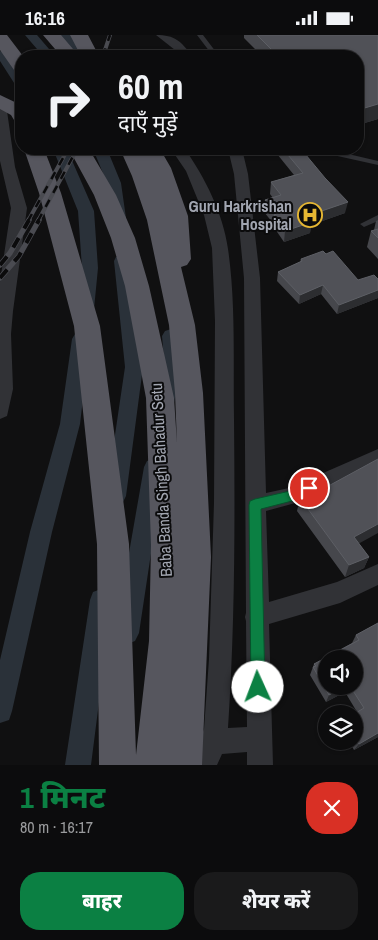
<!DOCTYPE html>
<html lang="hi">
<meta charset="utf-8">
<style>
:root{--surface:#0c0c0d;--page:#1a1a1b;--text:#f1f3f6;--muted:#9a9b9d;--line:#2c2c2e;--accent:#0b8043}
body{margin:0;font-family:"Archivo Narrow","Noto Sans Devanagari",sans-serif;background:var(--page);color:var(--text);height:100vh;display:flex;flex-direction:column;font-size:19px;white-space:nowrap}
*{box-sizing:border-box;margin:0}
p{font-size:16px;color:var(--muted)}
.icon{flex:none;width:28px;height:28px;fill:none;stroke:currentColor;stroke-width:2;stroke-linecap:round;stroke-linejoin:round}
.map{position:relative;height:730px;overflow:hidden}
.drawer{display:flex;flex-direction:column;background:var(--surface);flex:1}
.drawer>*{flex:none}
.hud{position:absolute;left:15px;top:15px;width:349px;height:105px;border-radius:20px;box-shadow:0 1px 4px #0004,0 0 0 1px var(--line);background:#0c0c0d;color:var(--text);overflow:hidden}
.fabs{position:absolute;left:318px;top:615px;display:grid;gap:10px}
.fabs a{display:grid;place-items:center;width:45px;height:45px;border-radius:50%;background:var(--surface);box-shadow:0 1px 4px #0004,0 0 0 1px var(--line);font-size:25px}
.pin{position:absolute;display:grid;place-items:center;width:42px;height:42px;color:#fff;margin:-21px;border:2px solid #fff;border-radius:50%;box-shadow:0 1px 5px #0007}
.me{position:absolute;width:55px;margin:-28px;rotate:358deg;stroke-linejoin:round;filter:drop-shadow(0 0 4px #0008)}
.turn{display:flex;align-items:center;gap:18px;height:105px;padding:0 20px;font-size:22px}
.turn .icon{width:65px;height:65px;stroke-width:2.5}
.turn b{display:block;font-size:35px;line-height:42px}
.round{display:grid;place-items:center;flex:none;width:52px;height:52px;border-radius:20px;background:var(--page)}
.overview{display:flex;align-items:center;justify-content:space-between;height:85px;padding:0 20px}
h1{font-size:30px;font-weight:800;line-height:38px;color:var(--accent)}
.primary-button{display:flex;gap:10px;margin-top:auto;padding:10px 20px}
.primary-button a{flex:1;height:58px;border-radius:20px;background:var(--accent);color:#fff;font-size:20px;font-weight:800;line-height:58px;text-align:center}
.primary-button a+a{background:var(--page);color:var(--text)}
.status{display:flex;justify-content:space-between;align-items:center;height:35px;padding:0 25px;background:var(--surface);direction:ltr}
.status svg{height:14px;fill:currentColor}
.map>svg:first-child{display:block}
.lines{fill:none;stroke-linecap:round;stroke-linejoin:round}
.canal{fill:#2a3139;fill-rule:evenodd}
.service{fill:#313236;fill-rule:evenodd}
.minor{fill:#313236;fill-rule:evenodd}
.trunk{fill:#56565e;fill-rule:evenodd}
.rail-far1-casing{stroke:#4a4b51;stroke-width:4}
.rail-casing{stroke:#4a4b51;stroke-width:5.5}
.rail-far1{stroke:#0b0b0c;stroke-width:2.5;stroke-dasharray:8;stroke-linecap:butt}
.rail{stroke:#0b0b0c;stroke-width:4;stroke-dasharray:11;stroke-linecap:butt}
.wall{fill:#46474c;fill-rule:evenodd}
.shaded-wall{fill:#2c2d30}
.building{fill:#505157;stroke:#5d5f65}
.route{fill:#0b8043;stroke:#07532c}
.labels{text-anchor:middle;stroke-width:4;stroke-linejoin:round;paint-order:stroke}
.poi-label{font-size:16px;font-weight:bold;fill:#a2a6b1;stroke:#0b0b0c;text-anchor:end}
.street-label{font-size:16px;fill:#a2a6b1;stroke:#0b0b0c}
</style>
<div class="status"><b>16:16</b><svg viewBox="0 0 49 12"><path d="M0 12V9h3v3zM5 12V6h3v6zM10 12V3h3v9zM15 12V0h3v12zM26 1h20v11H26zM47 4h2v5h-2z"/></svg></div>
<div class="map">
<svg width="378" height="730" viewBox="0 0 378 730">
<rect width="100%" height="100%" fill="#101011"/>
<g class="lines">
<path class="canal" d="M25 0H37L55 21H43Z
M60 0H72L83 21H71Z
M0 16C15 20 21 38 21 52L16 51 0 26Z
M53 114H67L94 176 98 233 94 274 91 278 85 280 79 278 76 274 82 233 78 176Z
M93 114H107L121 148 126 183 123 187H113L110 183 107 148Z
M122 220 128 222 130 226 143 332 126 461 123 467 116 470 109 467 106 461 125 332 114 226 116 222Z
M171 294 177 296C188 317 178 347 174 368L172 373 165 376 158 373 156 368 164 325 162 301 165 296Z
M81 297 87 299 90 304 80 389 52 497 12 676 9 685 0 688V625L30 497 60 389 72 304 75 299Z
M154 423 161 426 164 432 139 598 135 606 127 609 119 606 115 598 144 432 147 426Z
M101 554 109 557 112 565 91 730H65L90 565 93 557Z"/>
<path class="service" d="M197 0H203L219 21H213Z
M314 114H327L378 126V130L315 116Z
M378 180V186L364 192 360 189Z"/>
<path class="minor" d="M156 0C175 0 181 6 192 21H180L175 15Z
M0 72 7 76 15 132 27 173 13 276 11 299 13 354 7 381 0 384V247L11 173 0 126Z
M171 114H185C205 143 223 178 228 214 236 269 233 327 234 384 235 487 235 590 228 693L247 692 246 586 245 582 246 578 244 243 234 139 228 114H242L248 139 260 243 266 458 289 453 378 414V431L299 467 266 476 269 567 337 547 378 529V550L340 568 269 589 273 730H247V717L222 719 217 730H191L204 694 209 624 214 468 215 286 212 213 204 180 186 136Z"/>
<path class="trunk" d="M0 0H7L23 21H21V36L14 35 0 15Z
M43 0H61L79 21H61Z
M70 0H88L99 21H81Z
M0 60 21 70V87L14 85 11 80 0 74Z
M24 114H44L61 158 100 291 129 509 136 720 149 606 151 510 146 363 125 251 111 203 94 160 69 114H89L116 160 135 203 149 251 174 363 177 408 175 358 169 290 147 185 132 141 120 114H160L171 133 188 181 191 224 187 230 181 232 195 290 203 358 211 522 202 730H99L97 509 74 291 39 158Z"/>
<defs>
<path id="rail-far1" d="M103 21 110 0
M28 186 68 114
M38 186 77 114"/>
<path id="rail" d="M0 230 10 218 29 185
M0 243 19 221 39 185"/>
</defs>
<use href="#rail-far1" class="rail-far1-casing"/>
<use href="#rail" class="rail-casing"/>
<use href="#rail-far1" class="rail-far1"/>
<use href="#rail" class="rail"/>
</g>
<path class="wall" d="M244 0H378V84L358 90V21H262L244 3Z
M273 114H301L345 178 311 190 310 198 284 207 273 191V188L264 177 265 165 273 163 270 159 271 147 294 140Z
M378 185V224L367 212 371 196 374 195 376 186Z
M326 219 358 245 378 244V263L337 279 321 259 299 269 277 246 278 237 300 227 301 224Z
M300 463 359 509 369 522 364 533 345 542 297 476Z
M378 588V702L354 715 349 706H354V679L357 677 345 657 326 667 310 640 314 629 352 608 356 600ZM326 624 354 651H326Z"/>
<path class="shaded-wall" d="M378 69V84L358 90V75Z
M348 167 345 178 311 190 310 198 284 207 285 196 307 181Z
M323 250 321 259 299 269 300 260Z
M378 255V263L337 279 339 270Z
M378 489V498L349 514 354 502Z
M369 522 364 533 345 542 349 530Z
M345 651H348L345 657 326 667 329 660Z
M378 698V702L354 715 359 709Z"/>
<path class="building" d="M257 0H378V69L358 75V21H278Z
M283 114H301L325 143 348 167 307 181 312 187 285 196 274 180 276 179 265 165 281 160 271 147 303 138Z
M378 194V203L371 196Z
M323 216 326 219 333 216 358 245 374 240 378 244V255L339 270 323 250 300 260 278 237 302 226 301 224Z
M378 424V489L354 502 369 522 349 530 300 463 320 453 321 455Z
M378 588V698L359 709 354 701V679L364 673 350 651H354V624H326V651H345L329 660 313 632 316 631 314 629 359 605 356 600Z"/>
<path class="route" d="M309 448 314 449 316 453 314 457 292 466 261 474 265 652 263 657 258 659 253 657 251 652 249 470 250 466 255 464 290 456Z"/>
<defs>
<symbol id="hospital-ring" viewBox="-11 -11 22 22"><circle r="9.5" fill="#0b0b0c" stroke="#e6b733" stroke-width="1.5"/><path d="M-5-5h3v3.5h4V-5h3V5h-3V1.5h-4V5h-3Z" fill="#e6b733"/></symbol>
</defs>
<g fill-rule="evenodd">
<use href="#hospital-ring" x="296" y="166" width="28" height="28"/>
</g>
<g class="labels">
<g class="poi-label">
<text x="292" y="177">Guru Harkrishan<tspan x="292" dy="18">Hospital</tspan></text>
</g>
<g class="street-label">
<text transform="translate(161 445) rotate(-93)" y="6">Baba Banda Singh Bahadur Setu</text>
</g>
</g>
</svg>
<div class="fabs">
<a><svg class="icon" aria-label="sound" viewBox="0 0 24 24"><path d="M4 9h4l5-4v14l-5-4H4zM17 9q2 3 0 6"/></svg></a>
<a><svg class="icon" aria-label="layers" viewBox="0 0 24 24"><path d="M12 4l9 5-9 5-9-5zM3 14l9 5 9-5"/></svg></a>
</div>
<div class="pin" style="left:309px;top:453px;background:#d93025"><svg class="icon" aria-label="arrive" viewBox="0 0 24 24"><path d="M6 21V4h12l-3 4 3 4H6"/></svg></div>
<svg class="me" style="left:258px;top:652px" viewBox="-20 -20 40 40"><circle r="19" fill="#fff"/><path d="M0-13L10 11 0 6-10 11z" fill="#0b8043"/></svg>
<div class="hud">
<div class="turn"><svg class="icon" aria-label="right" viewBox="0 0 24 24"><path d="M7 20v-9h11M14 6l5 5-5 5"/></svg><div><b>60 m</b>दाएँ मुड़ें</div></div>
</div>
</div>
<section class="drawer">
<div class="overview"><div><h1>1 मिनट</h1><p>80 m · 16:17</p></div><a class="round" style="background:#d93025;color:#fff"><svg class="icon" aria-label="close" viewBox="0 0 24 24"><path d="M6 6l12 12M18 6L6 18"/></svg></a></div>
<div class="primary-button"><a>बाहर</a><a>शेयर करें</a></div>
</section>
